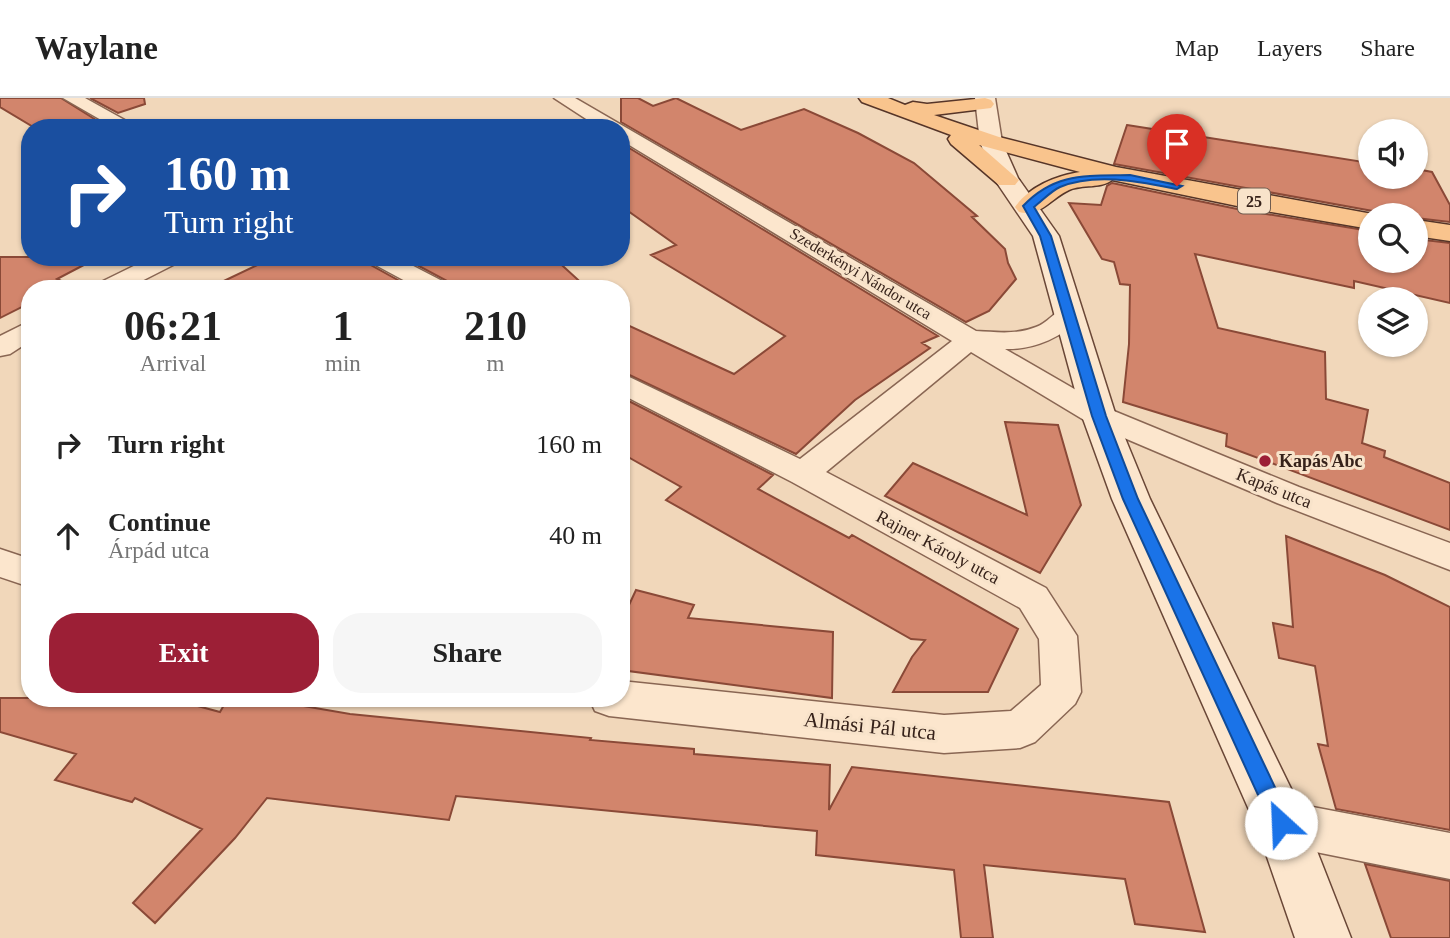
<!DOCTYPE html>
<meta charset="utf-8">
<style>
:root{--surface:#fff;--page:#f6f6f6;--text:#222;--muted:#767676;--line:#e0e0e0;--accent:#9c1f36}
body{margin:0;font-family:"Times New Roman",serif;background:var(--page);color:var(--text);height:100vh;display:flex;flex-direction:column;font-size:26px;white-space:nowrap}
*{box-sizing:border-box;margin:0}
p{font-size:23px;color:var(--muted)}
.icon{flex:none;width:38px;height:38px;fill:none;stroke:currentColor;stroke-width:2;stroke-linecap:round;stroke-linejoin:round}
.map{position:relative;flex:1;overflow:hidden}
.panel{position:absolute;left:21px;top:182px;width:609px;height:427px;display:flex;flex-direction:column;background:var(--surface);border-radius:28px;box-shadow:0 2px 5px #0004}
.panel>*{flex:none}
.banner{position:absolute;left:21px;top:21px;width:609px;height:147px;border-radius:28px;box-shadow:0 2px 5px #0004;background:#1a4fa0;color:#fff;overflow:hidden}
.controls{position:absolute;left:1358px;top:21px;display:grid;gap:14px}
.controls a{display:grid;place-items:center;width:70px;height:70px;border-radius:50%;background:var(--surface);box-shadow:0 2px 5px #0004;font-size:35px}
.pin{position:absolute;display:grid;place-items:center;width:60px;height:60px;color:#fff;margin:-72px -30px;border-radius:50% 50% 50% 0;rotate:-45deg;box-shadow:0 0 7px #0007}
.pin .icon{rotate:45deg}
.me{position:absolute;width:77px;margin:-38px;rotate:335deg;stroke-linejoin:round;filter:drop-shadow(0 0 5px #0008)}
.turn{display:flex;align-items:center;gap:24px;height:147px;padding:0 28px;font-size:32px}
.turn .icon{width:91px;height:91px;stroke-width:2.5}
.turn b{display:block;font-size:49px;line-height:60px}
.eta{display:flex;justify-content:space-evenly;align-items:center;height:119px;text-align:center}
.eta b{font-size:42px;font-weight:800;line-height:49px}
.action{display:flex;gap:14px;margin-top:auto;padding:14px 28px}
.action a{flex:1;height:80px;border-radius:28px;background:var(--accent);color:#fff;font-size:28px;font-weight:800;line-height:80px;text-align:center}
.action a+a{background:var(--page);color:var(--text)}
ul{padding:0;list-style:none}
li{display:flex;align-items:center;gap:21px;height:91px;padding:0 28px}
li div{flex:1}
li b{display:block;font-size:26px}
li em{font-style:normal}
header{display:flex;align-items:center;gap:42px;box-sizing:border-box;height:98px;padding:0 35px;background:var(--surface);border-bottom:2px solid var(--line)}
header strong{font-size:33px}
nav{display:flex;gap:38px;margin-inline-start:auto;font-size:24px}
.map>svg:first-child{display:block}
.building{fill:#d2856c;stroke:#8a4937;stroke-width:2}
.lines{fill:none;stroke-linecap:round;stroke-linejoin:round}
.minor-casing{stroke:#896653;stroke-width:3}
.tertiary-casing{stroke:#896653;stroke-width:3}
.secondary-casing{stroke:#6a4737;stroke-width:3}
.primary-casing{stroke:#563528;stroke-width:3}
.minor{fill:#fce6cd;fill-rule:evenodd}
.tertiary{fill:#fce6cd;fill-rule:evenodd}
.secondary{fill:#fce6cd;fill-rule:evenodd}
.primary{fill:#f9c48d;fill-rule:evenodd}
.route{fill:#1a73e8;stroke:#114b97;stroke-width:2}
.poi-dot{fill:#9c1f36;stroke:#f8e3ca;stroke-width:2.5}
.labels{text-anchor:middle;stroke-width:6;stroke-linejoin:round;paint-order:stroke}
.shield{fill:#f8e3ca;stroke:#705c4f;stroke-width:2}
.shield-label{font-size:16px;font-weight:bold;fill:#36221a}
.far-street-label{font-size:16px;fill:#36221a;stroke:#f8e3ca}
.poi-label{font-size:18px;font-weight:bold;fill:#36221a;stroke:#f8e3ca;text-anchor:start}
.street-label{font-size:18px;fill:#36221a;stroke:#f8e3ca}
.near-street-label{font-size:21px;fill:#36221a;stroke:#f8e3ca}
</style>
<header>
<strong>Waylane</strong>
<nav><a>Map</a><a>Layers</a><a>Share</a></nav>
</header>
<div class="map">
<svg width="1450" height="840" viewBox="0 0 1450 840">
<rect width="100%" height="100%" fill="#f1d7ba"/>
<path class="building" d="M0 0H61L96 22 73 30H35L0 9Z
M90 0H144L145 6 118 15Z
M621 0H638L653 8 676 0 741 32 804 11 858 35 914 65 977 118 972 119 1005 151 1008 165 1016 181 989 213 966 224 621 24Z
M1127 27 1370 65V79H1416V71L1432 74 1450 107V124L1416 120V117H1381L1378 114 1114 66Z
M621 45 938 238 922 245 930 250 855 302 796 356 621 273V224L734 276 785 238 651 157 676 147 621 108Z
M1112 85 1242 112 1370 133V163H1416V141L1450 145V205L1354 183V190L1195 156 1218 230 1325 254 1326 301 1368 312 1362 345 1385 353 1384 359 1450 385V432L1226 348 1227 336 1123 304 1129 246 1130 187 1120 186 1114 164 1102 161 1069 105 1101 107 1107 88Z
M0 159H99L57 181 68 186 59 191H30V205L0 220Z
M274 159H364L369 166 414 191H207Z
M402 159H553L588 191H453L449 184Z
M621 299 773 377 758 391 849 440 852 437 1018 531 988 594H893L912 559 925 542 911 541 666 402 681 389 621 355Z
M1005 324 1058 327 1081 407 1040 475 885 398 913 365 1027 417Z
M1286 438 1385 477 1450 509V732L1336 711 1318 646 1328 648 1315 568 1279 560 1273 525 1293 529Z
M636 492 694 507 688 520 833 534 832 600 621 572V524Z
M0 600H168L220 614 228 600H257L350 616 591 640 590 642 694 651V656L830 667 829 712 852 669 1169 704 1205 834 1135 826 1125 781 984 767 993 840H961L954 772 816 757 817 733 456 698 449 722 267 700 235 740 155 825 133 805 202 731 135 700 132 704 55 682 76 656 0 634Z
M1365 766 1450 783V840H1391Z"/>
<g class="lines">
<defs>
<path id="minor" d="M63 0H85L139 30H115Z
M554 0H575L976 233C996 234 1016 237 1036 229 1053 223 1057 205 1078 211L1082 216C1066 239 1033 252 1005 251L1109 311 1299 389 1450 445V472L1277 405 1089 325 971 254 826 374 1046 490 1077 538 1081 594 1075 606 1035 644 1020 650 944 655 609 618 595 613 589 600H621V583L944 617 1011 613 1041 587 1039 541 1020 510 792 384 621 296V275L800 361 952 243 621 42V30H600Z
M152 159H183L179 164 126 191H94L97 186Z
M366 159H396L448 186 451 191H420L370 164Z
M30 223V243L10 256 0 258V238Z
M0 451 30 461V489L0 479Z
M1281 703 1450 735V781L1281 747 1265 741 1259 725 1265 709Z"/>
<path id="tertiary" d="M975 0H995L1002 44 999 49H983L980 44Z"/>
<path id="secondary" d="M991 37 999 39 1002 44 1018 80 1059 138 1116 318 1150 401 1299 707 1351 840H1295L1257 730 1112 401 1082 318 1033 138 995 82 980 44 983 39Z"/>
<path id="primary" d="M859 0H888L905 7 913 4 927 6 985 0 991 2 994 6 991 10 934 17 999 39 1116 69 1378 117H1370V131L1242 109 1112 82C1101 91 1083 86 1069 92 1051 100 1040 120 1019 114L1015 109C1030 88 1056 78 1080 74L979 47 1019 82 1015 87H999L951 46 948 41 951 37 862 4Z
M1416 122 1450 127V143L1416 138Z"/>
</defs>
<use href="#minor" class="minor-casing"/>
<use href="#tertiary" class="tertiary-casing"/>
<use href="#secondary" class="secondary-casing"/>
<use href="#primary" class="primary-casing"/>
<use href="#minor" class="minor"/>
<use href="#tertiary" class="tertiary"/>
<use href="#secondary" class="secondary"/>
<use href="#primary" class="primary"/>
</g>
<path class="route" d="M1130 77 1182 88 1177 91C1141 84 1096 74 1060 89 1051 93 1042 103 1034 109L1051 138 1106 318 1138 401 1292 725 1289 732 1281 736 1274 732 1123 401 1092 318 1040 138 1023 108C1055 74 1087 78 1130 77Z"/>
<circle class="poi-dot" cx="1265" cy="363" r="7"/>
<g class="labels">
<rect class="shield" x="1238" y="90.5" width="32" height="25" rx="5"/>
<g class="shield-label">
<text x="1254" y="109">25</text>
</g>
<g class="far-street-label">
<text transform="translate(861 175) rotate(31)" y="6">Szederkényi Nándor utca</text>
</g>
<g class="poi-label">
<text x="1279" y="369">Kapás Abc</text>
</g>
<g class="street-label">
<text transform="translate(1274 390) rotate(22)" y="6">Kapás utca</text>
<text transform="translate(938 449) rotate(28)" y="6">Rajner Károly utca</text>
</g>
<g class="near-street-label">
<text transform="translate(870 628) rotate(6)" y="7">Almási Pál utca</text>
</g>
</g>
</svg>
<div class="controls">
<a><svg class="icon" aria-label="sound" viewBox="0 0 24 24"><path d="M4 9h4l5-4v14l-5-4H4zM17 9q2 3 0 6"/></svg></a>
<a><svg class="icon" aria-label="search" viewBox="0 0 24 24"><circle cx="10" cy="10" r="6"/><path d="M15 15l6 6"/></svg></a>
<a><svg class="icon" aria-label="layers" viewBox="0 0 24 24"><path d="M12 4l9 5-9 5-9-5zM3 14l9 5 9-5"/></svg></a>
</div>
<div class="pin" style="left:1177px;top:88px;background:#d93025"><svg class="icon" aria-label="arrive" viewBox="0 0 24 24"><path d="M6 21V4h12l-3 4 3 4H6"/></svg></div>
<svg class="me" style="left:1281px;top:725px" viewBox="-20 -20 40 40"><circle r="19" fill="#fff"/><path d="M0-13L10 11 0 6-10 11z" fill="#1a73e8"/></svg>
<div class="banner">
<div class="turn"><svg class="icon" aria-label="right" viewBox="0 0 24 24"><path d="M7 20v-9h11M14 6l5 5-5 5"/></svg><div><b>160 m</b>Turn right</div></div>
</div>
<section class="panel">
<div class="eta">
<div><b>06:21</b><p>Arrival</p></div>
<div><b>1</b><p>min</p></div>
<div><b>210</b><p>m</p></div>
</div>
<ul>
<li><svg class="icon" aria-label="right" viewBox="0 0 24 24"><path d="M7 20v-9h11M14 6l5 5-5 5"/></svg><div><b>Turn right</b></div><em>160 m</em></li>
<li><svg class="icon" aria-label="ahead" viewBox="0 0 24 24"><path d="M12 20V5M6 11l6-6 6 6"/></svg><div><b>Continue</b><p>Árpád utca</p></div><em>40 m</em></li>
</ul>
<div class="action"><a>Exit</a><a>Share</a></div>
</section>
</div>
